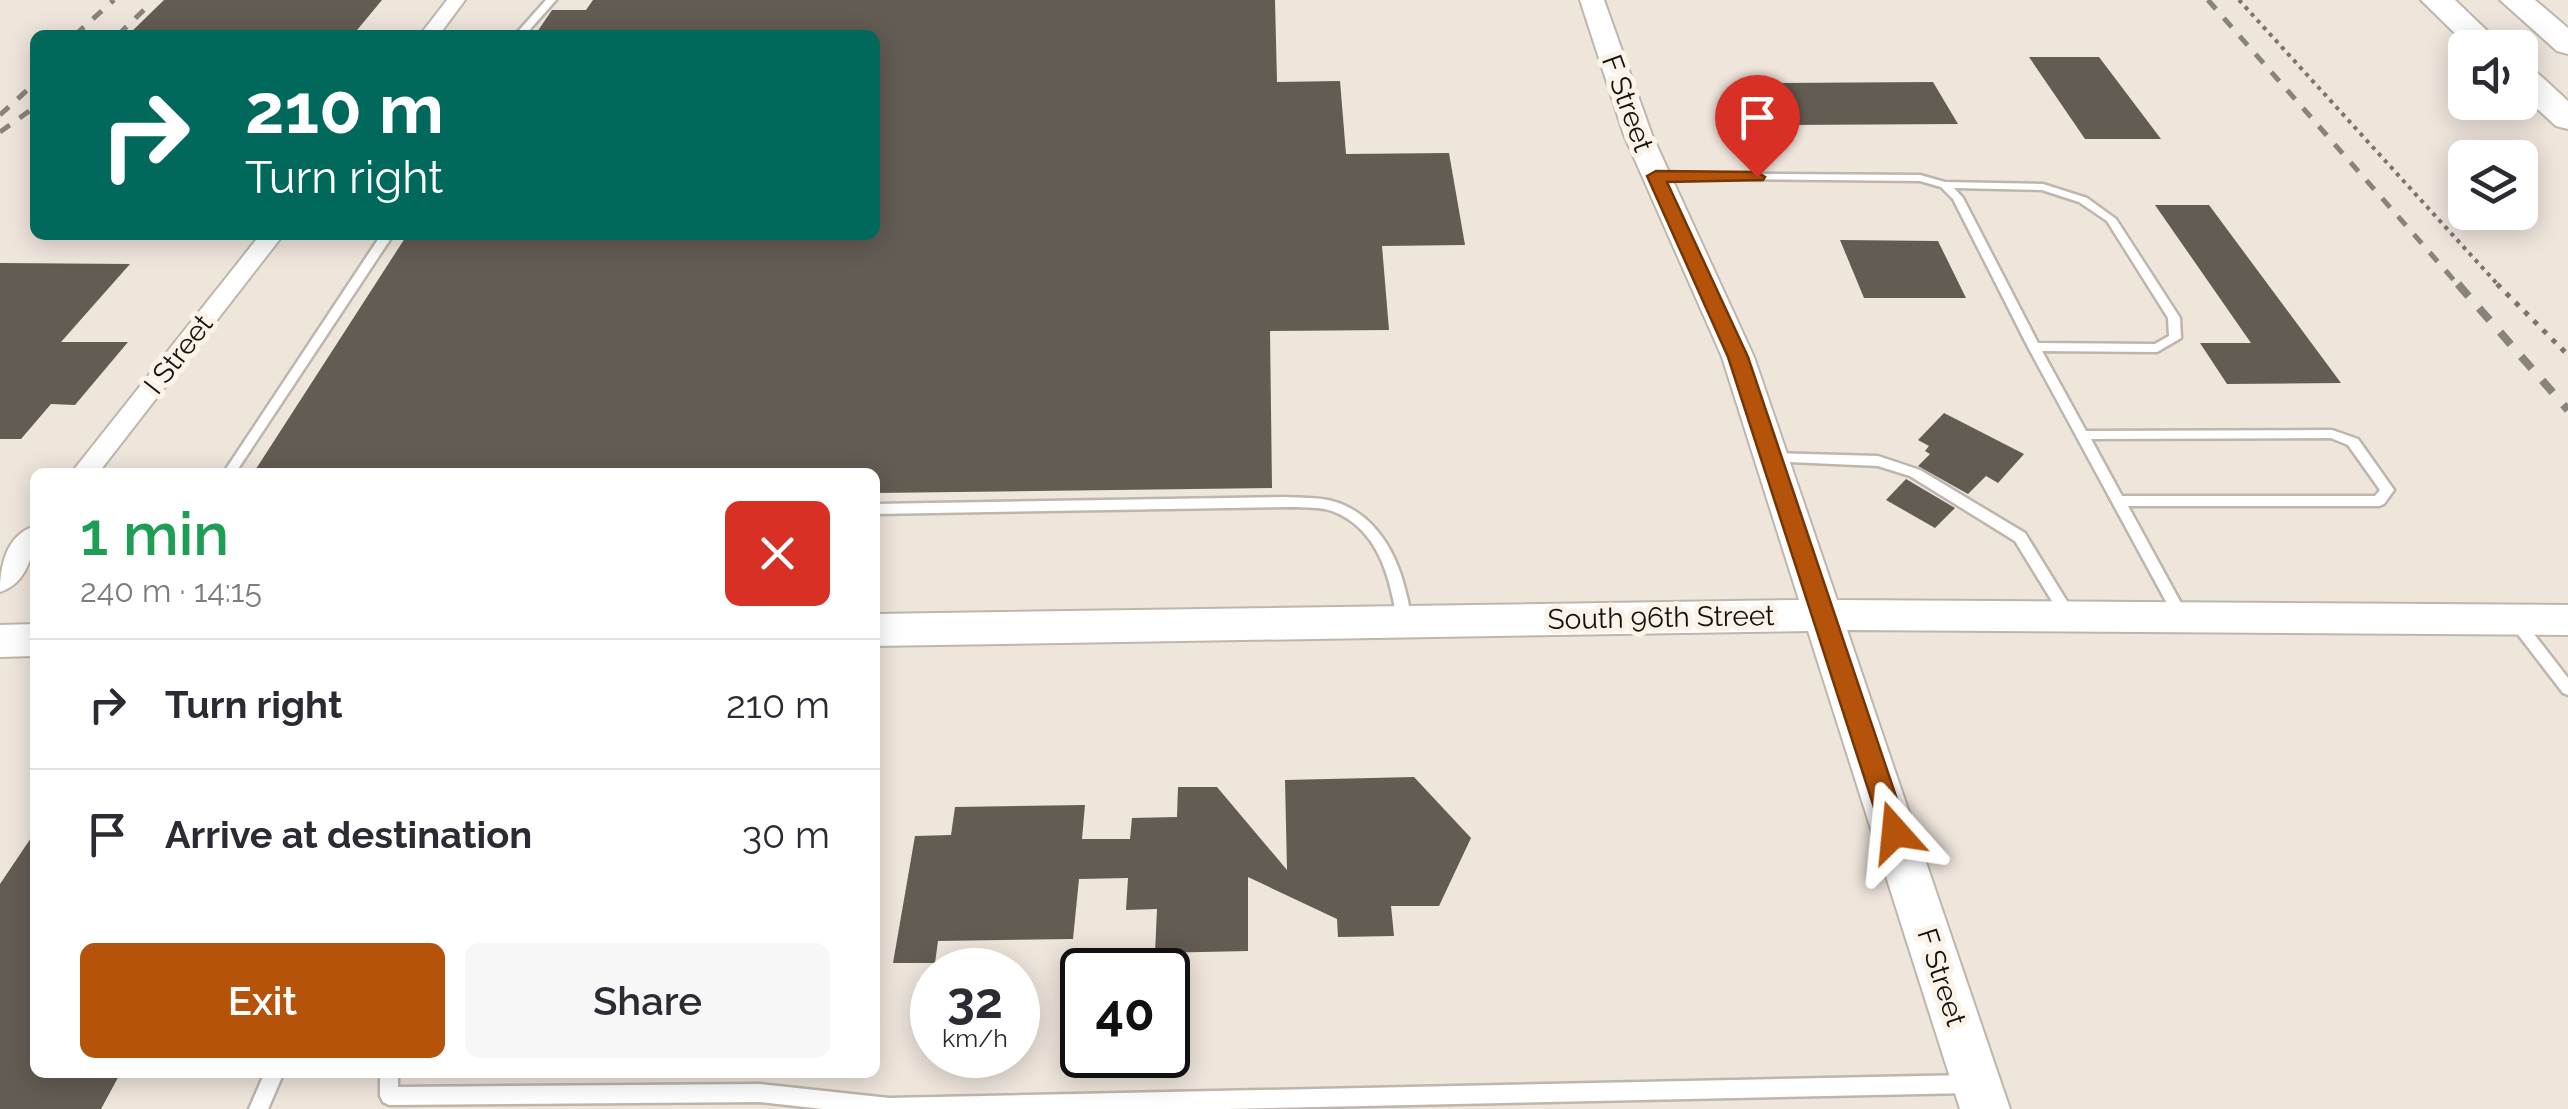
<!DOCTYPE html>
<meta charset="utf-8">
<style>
:root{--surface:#fff;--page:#f7f7f7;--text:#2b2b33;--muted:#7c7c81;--line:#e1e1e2;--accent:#b45309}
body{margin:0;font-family:Raleway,sans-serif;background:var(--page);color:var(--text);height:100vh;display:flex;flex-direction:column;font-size:38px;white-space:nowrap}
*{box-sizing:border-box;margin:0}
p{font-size:32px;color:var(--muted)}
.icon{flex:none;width:55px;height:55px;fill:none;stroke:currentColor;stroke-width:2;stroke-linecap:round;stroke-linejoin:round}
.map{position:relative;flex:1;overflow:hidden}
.panel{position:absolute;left:30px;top:468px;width:850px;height:610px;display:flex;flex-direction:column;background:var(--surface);border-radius:15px;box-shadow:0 5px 25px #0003}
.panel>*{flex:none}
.banner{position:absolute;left:30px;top:30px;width:850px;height:210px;border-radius:15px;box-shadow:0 5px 25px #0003;background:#00695c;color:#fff;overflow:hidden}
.controls{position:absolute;left:2448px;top:30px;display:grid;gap:20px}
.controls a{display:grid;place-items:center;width:90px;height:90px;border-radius:15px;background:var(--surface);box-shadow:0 5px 25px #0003;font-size:50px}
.speed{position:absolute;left:910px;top:948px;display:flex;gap:20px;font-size:50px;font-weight:700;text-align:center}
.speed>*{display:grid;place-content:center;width:130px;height:130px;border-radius:50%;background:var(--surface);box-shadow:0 5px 25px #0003;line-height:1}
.speed small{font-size:25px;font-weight:400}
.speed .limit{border:5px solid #111;border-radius:15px;background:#fff;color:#111}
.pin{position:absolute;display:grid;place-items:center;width:85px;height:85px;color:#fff;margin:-102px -42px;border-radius:50% 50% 50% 0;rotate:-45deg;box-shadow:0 0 10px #0007}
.pin .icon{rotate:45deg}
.me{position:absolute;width:110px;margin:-55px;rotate:342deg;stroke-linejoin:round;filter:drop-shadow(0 0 8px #0008)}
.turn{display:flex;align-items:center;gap:35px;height:210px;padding:0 50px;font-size:45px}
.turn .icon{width:130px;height:130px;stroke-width:2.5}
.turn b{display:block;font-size:70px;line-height:85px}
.round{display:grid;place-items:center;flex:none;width:105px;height:105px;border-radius:15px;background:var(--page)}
.headline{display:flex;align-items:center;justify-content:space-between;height:170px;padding:0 50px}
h1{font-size:60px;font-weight:600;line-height:75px;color:#1e9e55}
.action{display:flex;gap:20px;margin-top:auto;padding:20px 50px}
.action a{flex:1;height:115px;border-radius:15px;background:var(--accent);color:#fff;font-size:40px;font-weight:600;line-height:115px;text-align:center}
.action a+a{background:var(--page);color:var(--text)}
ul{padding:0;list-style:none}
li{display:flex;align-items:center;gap:30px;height:130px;padding:0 50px;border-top:2px solid var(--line)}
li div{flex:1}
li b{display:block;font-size:38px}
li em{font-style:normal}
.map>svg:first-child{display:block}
.building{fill:#635c53}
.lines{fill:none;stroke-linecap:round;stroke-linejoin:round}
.lane-casing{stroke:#beb6ac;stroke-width:5}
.street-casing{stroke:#beb6ac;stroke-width:4}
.secondary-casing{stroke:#beb6ac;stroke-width:4}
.highway-casing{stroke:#beb6ac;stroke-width:4}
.path-far1{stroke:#7b756e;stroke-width:4;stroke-dasharray:4 5;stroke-linecap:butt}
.path{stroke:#7b756e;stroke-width:5;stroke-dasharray:5 8;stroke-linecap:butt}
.lane{fill:#fff;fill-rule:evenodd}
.street{fill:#fff;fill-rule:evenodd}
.secondary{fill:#fff;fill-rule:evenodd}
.highway{fill:#fff;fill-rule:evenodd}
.rail-far1{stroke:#89837c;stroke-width:5;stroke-dasharray:12 12;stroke-linecap:butt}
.rail{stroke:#89837c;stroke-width:8;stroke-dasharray:16 16;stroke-linecap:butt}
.route{fill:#b45309;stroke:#753606;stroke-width:2.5}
.labels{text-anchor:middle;stroke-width:10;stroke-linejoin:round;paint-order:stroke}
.street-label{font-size:28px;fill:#15120e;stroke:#fbf2e8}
</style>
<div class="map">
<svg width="2568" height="1109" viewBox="0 0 2568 1109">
<rect width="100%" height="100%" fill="#eee5db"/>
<path class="building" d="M164 0H382L353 35H128Z
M593 0H1275L1277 82 1340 81 1346 154 1449 153 1465 245 1382 246 1389 330 1270 331 1272 488 875 493V472H254L407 235H875V35H535L552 10H586Z
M2029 57H2099L2161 139H2085Z
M1933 82 1958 124 1785 125 1789 133H1755L1743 103H1775L1766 83Z
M2155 205H2209L2341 383 2227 384 2200 343H2251Z
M1840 240 1938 241 1966 298H1864Z
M0 263 130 264 61 342H128L75 405 51 404 21 439H0Z
M1944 413 2024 454 1998 483 1986 476 1968 494 1918 466 1930 454 1925 451 1929 446 1918 440Z
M1906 479 1955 508 1935 528 1886 500Z
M1414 777 1471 838 1439 906H1391L1394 936 1338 937 1337 919 1248 877V951L1155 953 1157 909 1126 910 1128 878 1079 879 1073 939 938 941 935 963H893L915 836 951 835 955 807 1085 805 1082 839H1130L1132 818 1177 817 1178 787H1217L1287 870 1285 780Z
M35 832V1072H121L101 1109H0V884Z"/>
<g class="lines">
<defs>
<path id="lane" d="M546 0H556L525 35H515Z
M1657 173 1920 175 1945 182 2043 184 2087 198 2116 219 2180 318 2181 338 2157 352 2042 351 2086 431 2332 430 2358 439 2394 490 2384 504 2379 506H2128L2188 616 2186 620H2176L2028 347 1953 199 1941 187 1920 181 1653 178V174ZM1954 188 2042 190 2079 202 2107 221 2168 318 2169 336 2155 344 2038 343 1963 198ZM2331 438 2348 445 2380 490 2375 496H2122L2091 439Z
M381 235H393L236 472H224Z
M1773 453 1878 456 1920 470 2025 533 2073 611 2075 615 2073 619H2063L2015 541 1910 476 1878 466 1768 461 1767 458 1768 455Z
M1285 497C1300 498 1317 497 1332 501 1369 511 1391 543 1402 578 1406 593 1412 610 1409 624H1399L1397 620C1390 577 1378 528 1332 511 1317 506 1300 508 1285 507L875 514V504Z
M2515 614 2520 616 2568 678V695L2563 693 2510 624 2508 620 2510 616Z
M265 1072H284L268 1109H249Z
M380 1072H398V1087L760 1084 889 1098 1969 1075 1975 1078 1978 1084 1975 1090 1969 1093 1227 1109H823L760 1102 389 1105 383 1102 380 1096Z"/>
<path id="street" d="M447 0H465L439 35H420Z
M260 235H283L99 472H72Z
M35 526C35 551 28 583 0 592 0 566 6 535 35 526Z"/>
<path id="secondary" d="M1580 0H1604L1652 135 1754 357 1837 600 2568 605V635L1847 630 2010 1109H1960L1808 631 875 646V614L1799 600 1722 357 1624 135Z
M35 624V656L0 657V625Z"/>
<path id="highway" d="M2421 0H2455L2505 48H2470Z
M2500 0H2535L2568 28V54L2557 51Z
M2520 65 2532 68 2568 101V129L2556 126 2520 93Z"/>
</defs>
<use href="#lane" class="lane-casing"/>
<use href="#street" class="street-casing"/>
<use href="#secondary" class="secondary-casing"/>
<use href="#highway" class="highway-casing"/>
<path class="path-far1" d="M2239 0 2500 287"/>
<path class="path" d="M2497 284 2568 355"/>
<use href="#lane" class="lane"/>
<use href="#street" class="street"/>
<use href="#secondary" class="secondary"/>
<use href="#highway" class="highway"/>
<path class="rail-far1" d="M2208 0 2460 287
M75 35 114 0
M118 35 150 4
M0 115 35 83
M0 132 35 107"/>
<path class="rail" d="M2458 284 2568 410"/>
</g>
<path class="route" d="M1757 172 1765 177 1763 180 1667 182 1748 357 1908 832 1904 840 1895 844 1886 840 1882 832 1728 357 1647 176 1656 171Z"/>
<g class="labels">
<g class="street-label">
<text transform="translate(1628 103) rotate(70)" y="10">F Street</text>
<text transform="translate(178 354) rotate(-52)" y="10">I Street</text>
<text transform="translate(1661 617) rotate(-1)" y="10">South 96th Street</text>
<text transform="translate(1942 977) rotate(72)" y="10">F Street</text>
</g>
</g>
</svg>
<div class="controls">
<a><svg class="icon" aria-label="sound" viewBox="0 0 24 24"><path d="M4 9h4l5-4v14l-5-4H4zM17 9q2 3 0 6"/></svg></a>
<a><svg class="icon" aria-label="layers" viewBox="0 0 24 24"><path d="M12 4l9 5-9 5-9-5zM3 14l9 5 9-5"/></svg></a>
</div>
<div class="speed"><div>32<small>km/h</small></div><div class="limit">40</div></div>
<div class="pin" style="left:1757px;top:177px;background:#d93025"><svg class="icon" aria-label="arrive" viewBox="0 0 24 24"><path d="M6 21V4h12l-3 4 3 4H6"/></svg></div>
<svg class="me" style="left:1895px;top:832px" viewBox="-20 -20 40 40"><path d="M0-17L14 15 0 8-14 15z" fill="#b45309" stroke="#fff" stroke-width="4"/></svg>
<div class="banner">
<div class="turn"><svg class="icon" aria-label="right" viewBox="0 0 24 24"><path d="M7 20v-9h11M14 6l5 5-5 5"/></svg><div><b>210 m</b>Turn right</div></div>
</div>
<section class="panel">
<div class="headline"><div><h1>1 min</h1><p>240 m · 14:15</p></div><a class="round" style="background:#d93025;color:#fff"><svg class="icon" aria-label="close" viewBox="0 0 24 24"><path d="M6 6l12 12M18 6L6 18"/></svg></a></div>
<ul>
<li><svg class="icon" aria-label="right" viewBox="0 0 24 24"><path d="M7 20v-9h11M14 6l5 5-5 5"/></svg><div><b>Turn right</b></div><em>210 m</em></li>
<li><svg class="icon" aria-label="arrive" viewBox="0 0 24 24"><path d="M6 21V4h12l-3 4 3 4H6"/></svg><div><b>Arrive at destination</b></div><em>30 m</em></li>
</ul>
<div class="action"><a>Exit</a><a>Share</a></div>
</section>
</div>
